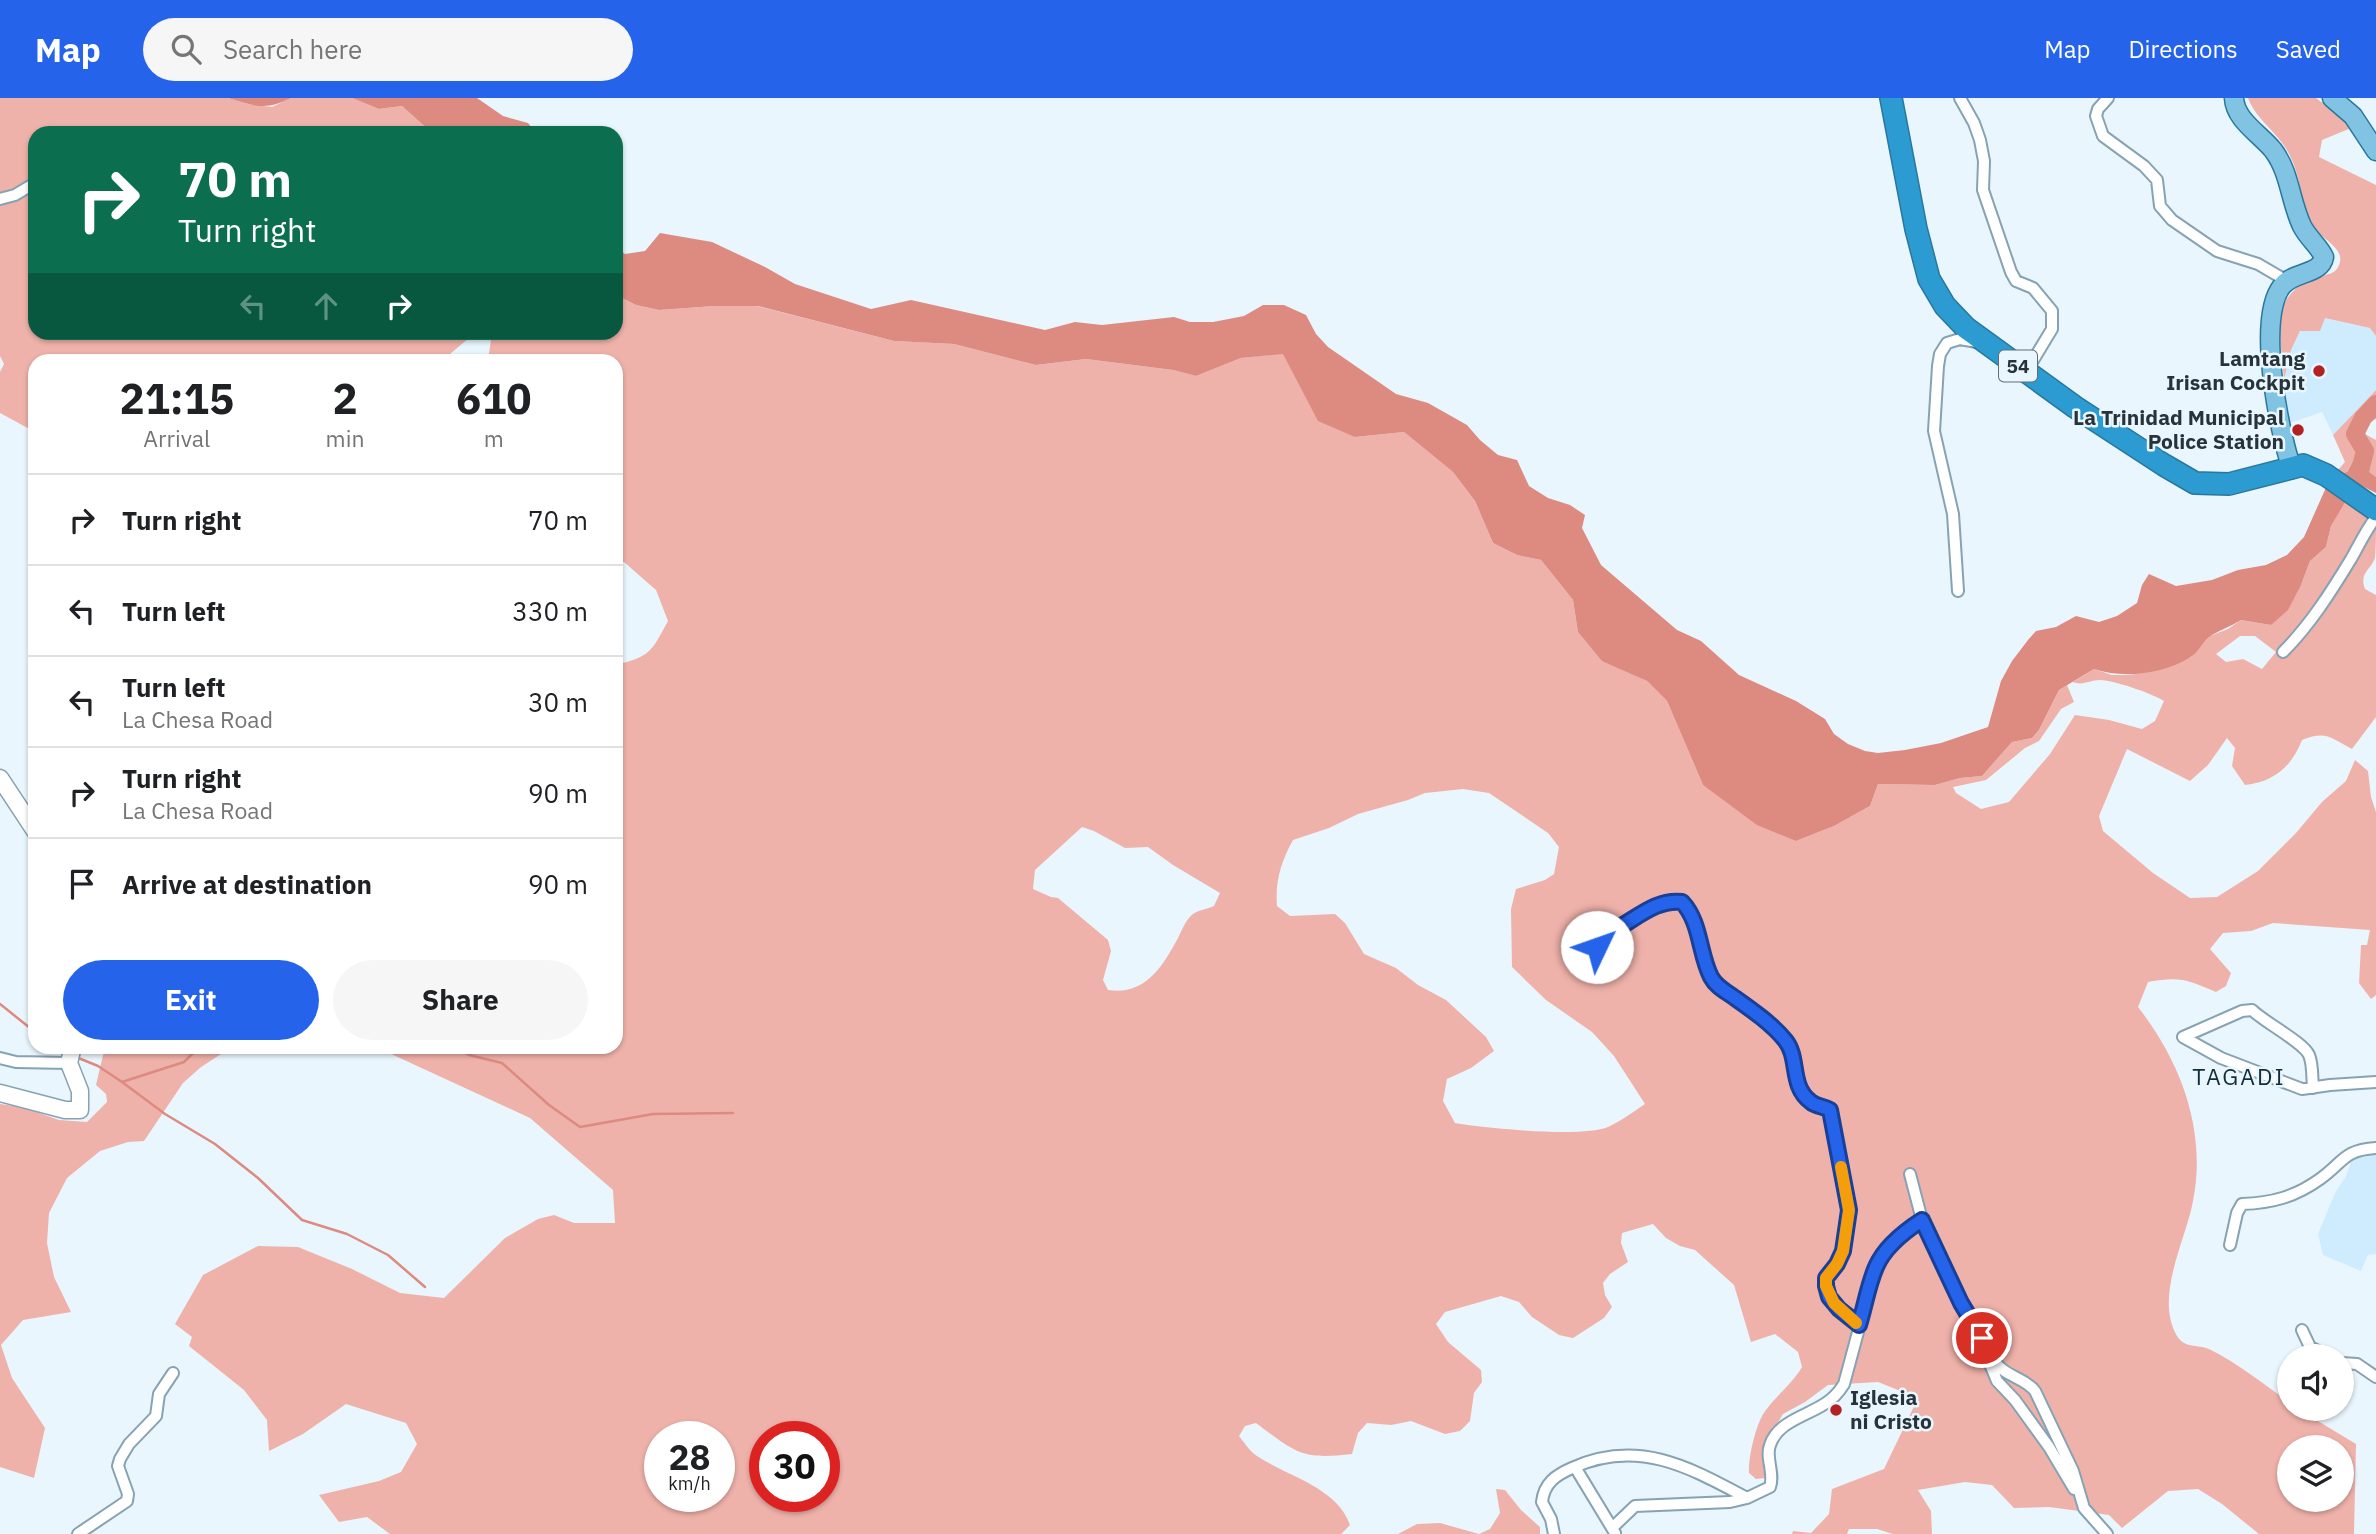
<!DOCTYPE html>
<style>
:root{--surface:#fff;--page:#f6f6f6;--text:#202124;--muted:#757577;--line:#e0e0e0;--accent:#2563eb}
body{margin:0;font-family:"IBM Plex Sans",sans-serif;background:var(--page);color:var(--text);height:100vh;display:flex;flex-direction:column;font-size:26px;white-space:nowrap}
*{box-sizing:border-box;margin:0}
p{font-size:23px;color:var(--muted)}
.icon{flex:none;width:38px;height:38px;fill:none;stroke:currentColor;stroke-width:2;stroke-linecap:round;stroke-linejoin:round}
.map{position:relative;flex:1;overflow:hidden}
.side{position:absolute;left:28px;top:256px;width:595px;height:700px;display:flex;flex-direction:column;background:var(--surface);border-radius:21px;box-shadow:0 2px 5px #0004}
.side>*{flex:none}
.top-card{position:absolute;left:28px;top:28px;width:595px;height:214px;border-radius:21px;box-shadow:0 2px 5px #0004;background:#0b6e4f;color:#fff;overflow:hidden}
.buttons{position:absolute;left:2277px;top:1246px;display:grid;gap:14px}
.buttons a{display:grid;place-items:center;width:77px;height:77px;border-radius:50%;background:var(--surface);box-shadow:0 2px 5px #0004;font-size:35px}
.speed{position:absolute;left:644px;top:1323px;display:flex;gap:14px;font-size:35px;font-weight:700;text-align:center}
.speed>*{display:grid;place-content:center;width:91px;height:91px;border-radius:50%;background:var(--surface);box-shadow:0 2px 5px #0004;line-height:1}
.speed small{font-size:18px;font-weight:400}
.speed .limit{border:10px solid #d22;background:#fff;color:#111}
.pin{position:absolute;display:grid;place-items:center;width:60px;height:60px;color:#fff;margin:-30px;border:4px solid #fff;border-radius:50%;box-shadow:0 2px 7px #0007}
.me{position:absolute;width:77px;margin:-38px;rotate:48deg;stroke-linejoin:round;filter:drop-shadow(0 0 5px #0008)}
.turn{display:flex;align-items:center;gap:24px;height:147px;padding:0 35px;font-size:32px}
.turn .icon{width:91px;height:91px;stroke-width:2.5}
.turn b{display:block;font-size:49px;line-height:60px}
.lanes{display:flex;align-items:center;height:66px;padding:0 35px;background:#0003;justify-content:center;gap:35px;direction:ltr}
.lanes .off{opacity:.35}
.eta{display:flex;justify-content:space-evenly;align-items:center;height:119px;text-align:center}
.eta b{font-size:42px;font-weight:800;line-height:49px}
.button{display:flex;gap:14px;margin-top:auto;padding:14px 35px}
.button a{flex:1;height:80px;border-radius:42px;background:var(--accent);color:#fff;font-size:28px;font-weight:800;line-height:80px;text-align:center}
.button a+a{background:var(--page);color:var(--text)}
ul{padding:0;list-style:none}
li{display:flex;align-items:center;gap:21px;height:91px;padding:0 35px;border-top:2px solid var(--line)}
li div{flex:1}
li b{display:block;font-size:26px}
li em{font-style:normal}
header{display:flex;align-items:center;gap:42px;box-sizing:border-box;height:98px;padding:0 35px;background:var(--accent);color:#fff}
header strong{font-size:33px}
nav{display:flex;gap:38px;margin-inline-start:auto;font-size:24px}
.search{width:490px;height:63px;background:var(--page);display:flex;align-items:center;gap:18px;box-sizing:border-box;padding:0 24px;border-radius:38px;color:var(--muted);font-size:26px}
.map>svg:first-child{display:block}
.built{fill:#cfecff}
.green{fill:#efb2aa;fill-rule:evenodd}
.water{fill:#dd8a81}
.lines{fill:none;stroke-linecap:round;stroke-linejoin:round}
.stream{stroke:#dd8a81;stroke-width:2.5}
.river{stroke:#dd8a81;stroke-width:18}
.street-casing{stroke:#86a2b3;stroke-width:14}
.secondary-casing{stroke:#86a2b3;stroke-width:19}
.primary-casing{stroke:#2a779c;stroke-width:21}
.highway-casing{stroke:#2a779c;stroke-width:24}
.street{stroke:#fff;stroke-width:10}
.secondary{stroke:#fff;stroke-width:16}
.primary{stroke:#80c3e3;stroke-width:18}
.highway{stroke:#2b9bd1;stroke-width:21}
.route-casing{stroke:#184099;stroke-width:18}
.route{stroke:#2563eb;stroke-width:12}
.slow{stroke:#f59e0b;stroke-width:12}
.poi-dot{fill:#b22222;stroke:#eaf6fd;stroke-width:2.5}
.labels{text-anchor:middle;stroke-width:5;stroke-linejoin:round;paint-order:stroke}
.shield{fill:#eaf6fd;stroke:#626e74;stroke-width:2}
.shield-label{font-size:19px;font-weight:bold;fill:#27333a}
.poi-label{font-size:21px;font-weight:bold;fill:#27333a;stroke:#eaf6fd;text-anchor:end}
.neighbourhood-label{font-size:23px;letter-spacing:2px;fill:#132c3a;stroke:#eaf6fd}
</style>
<header>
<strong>Map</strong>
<div class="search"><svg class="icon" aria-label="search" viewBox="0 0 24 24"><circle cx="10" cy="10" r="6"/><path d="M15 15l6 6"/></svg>Search here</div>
<nav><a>Map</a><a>Directions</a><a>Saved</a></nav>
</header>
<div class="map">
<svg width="2376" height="1436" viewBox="0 0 2376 1436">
<rect width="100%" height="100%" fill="#eaf6fd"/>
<path class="built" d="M2325 220 2370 230 2376 238V292L2333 337 2322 314 2290 325 2286 310 2284 282 2291 252 2300 233Z
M2354 1056 2376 1057V1156L2368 1157 2361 1173 2323 1157 2318 1136 2335 1095 2346 1078Z"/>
<path class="green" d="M0 0H228L248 6 272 9 291 0H352L379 11 402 8 432 35H35V234L475 235 450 256 424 262H35V334L0 315V274L4 266 0 258Z
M2248 0H2316L2345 22 2351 30 2322 42 2319 59 2376 87V238L2370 230 2325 220 2320 233H2300L2291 252 2284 282C2283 260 2277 234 2282 212 2286 197 2300 185 2315 179 2326 175 2336 179 2340 164 2343 150 2323 141 2315 131 2300 110 2302 79 2289 56 2279 35 2256 22 2248 0Z
M616 197 636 207 659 212 714 208H757L894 243 954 246 1036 267 1086 261 1173 272 1196 278 1241 260 1284 255 1299 285 1355 339 1404 334 1453 374 1475 403 1493 445 1517 457 1541 462 1573 502 1578 534 1602 562 1647 583 1667 603 1703 687 1796 743 1834 728 1870 708 1878 686 1935 687 1960 680 1982 678 2012 644 2032 640 2039 632 2059 592 2067 587 2074 604 2061 611 2039 643 2025 650 1986 682 1953 689 1956 695 1981 711 2009 704 2050 656 2075 617 2109 622 2142 631 2155 623 2164 603C2151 595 2116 583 2100 582 2090 582 2083 588 2073 584L2094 571 2112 577H2130L2152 573 2191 559 2210 538 2228 531 2241 522 2271 527 2301 487 2310 463 2326 449 2331 428 2347 398 2376 424C2376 434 2376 451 2375 460 2370 473 2359 475 2365 491L2376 497V619L2352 651C2331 640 2326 632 2302 642 2292 668 2274 684 2245 687L2232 668 2235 650 2227 640 2208 667 2190 683 2127 651 2099 718 2103 733 2153 775 2190 800 2217 799 2258 773 2296 735 2322 704 2346 683 2355 662 2368 673 2371 699 2376 714V897L2371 901 2359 885 2361 847H2367L2370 832 2273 825 2251 833 2223 835 2210 851 2231 875 2226 888 2216 894C2187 882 2181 878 2148 884L2138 909C2181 964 2207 1033 2193 1103 2186 1142 2154 1199 2177 1238 2185 1251 2197 1246 2209 1251 2238 1265 2263 1286 2289 1304V1311H2298L2356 1346 2354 1436H2259L2222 1406 2198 1391 2168 1393 2122 1430 2109 1417 2049 1409 2014 1410 1992 1387 1965 1384 1918 1392 1931 1413 1932 1436H1893L1877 1431H1849L1847 1436H1792L1793 1433 1811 1435 1829 1416 1832 1391 1884 1371 1918 1300 1878 1284 1828 1287 1805 1304 1783 1316 1766 1345 1765 1380 1756 1381 1749 1375C1748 1360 1756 1324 1766 1312 1777 1297 1792 1286 1802 1269L1798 1254 1775 1236 1751 1244 1734 1187 1695 1152 1680 1148 1666 1140 1653 1126 1622 1135 1621 1145 1628 1164 1610 1176 1603 1185 1605 1197 1612 1209 1604 1220 1573 1240 1559 1237 1532 1219 1519 1204 1501 1198 1445 1214 1436 1226 1448 1244 1481 1272 1482 1284 1474 1295 1470 1323 1460 1333 1445 1336 1411 1323 1391 1327 1367 1325 1358 1335 1352 1356C1302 1362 1296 1355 1256 1325L1245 1328 1239 1338C1244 1344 1250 1354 1257 1358 1288 1379 1337 1389 1350 1427L1341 1436H390L367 1419 339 1424 319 1397 379 1383 401 1374 417 1346 406 1325 346 1306 303 1336 269 1353 267 1322 244 1292 189 1248 192 1239 175 1226 203 1177 258 1148 298 1149 352 1171 400 1195 444 1200 505 1140 538 1121 554 1117 574 1125H615L613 1092 530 1020 376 949 616 948V567C651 558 651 554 668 523L656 492 624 464H616V262H488L492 235 616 234ZM2240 538H2255L2276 554 2262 571 2243 561 2226 564 2216 556ZM1463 691 1489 695 1548 735 1559 749 1554 776 1545 782 1516 791 1511 811 1512 869 1546 902 1592 934 1614 958 1645 1006C1633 1014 1621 1023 1608 1029 1582 1040 1485 1030 1455 1025L1443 1003 1447 981 1471 970 1494 953 1486 939 1446 902 1418 887 1396 870 1364 856 1345 825 1335 816 1290 818 1277 808C1275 783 1281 764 1293 742L1329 730 1358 716 1408 702 1425 695ZM1082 729 1094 733 1125 750 1148 749 1173 767 1220 795 1214 808C1208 811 1198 812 1193 816 1186 821 1182 832 1178 840 1163 868 1145 898 1108 892L1103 882 1111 853 1108 842 1058 800 1051 799 1033 791 1035 772ZM660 1339H719V1398H660ZM765 1339H824V1398H765ZM2289 1349H2342V1402H2289Z
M2376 292V321C2369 324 2361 326 2363 335L2376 342V379L2369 375 2356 357 2348 373 2338 379 2337 373 2345 364 2333 337Z
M118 949H232L201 969 183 985 144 1043 128 1044 100 1053 67 1080 49 1115 47 1145 54 1179 71 1214 23 1222 1 1247 12 1280 45 1330 34 1380 0 1369V1006L22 1009 59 1022 87 1024 107 1004 106 996 96 987 104 953Z
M1496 1391 1505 1392 1521 1412 1540 1429V1436H1398L1417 1426 1440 1425 1479 1436 1490 1431 1500 1415Z"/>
<path class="water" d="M228 0H291C265 13 255 8 228 0Z
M352 0H477L503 18 528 25 536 35H432L402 8 379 11Z
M660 135 712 144 765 169 795 186 871 211 911 202 1045 232 1075 224 1102 227 1174 219 1190 224H1213L1244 218 1263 207H1284L1306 217 1316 236 1328 249 1396 296 1428 305 1467 327 1480 342 1498 357 1517 362 1529 388 1548 400 1570 407 1585 417 1582 430 1601 467 1677 532 1701 543 1739 577 1796 603 1825 621 1834 636 1848 646 1865 653 1878 655 1905 652 1941 645 1988 629 2001 583 2012 563 2028 542 2036 533 2056 529 2076 518 2099 524 2117 518 2137 505 2142 487 2149 476 2176 488 2212 482 2238 472 2266 467 2287 457 2304 439 2328 385 2348 373 2356 357 2371 361 2369 374 2376 379V395L2360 387 2354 389 2331 428 2326 449 2310 463 2301 487 2288 512 2271 527 2241 522C2232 528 2222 531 2212 537 2203 542 2199 555 2189 560 2162 576 2124 581 2094 571L2059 592 2039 632 2032 640 2012 644 1982 678 1960 680 1935 687 1878 686 1870 708 1834 728 1796 743 1757 727 1703 687 1667 603 1647 583 1602 563 1578 534 1573 502 1541 462 1517 457 1493 445 1475 403 1453 374 1404 334 1355 339 1318 323 1283 256 1241 260 1196 278 1173 272 1086 261 1036 267 954 246 894 243 758 208H714L659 212 636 207 616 197V150L625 156 645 153Z"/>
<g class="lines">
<path class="stream" d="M0 906 35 934
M55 948 67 954
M454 948 469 957 502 965 549 1007 580 1029 653 1016 733 1015
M76 959 98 968 122 984 184 964 200 948
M122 984 165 1016 215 1046 258 1080 302 1122 347 1136 388 1157 425 1189"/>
<path class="river" d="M2359 377 2365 353 2355 336 2363 320 2376 306"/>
<defs>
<path id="street" d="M1960 0 1974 25 1980 42 1984 63 1983 92 2011 174 2016 183 2033 190 2052 213V231L2026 274
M2108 0 2098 11 2096 18 2103 38 2144 68 2157 82 2160 108 2172 122 2217 153 2258 166 2287 183
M0 101 15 97 35 85
M1958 493 1953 416 1934 333 1938 268 1940 256 1947 245 1960 241 1977 244
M2283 554C2310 527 2331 494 2351 461 2359 447 2366 432 2376 419
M1598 859 1599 839C1605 835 1613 833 1620 829 1639 818 1658 801 1682 804 1701 825 1699 856 1711 880 1717 890 1727 894 1736 900 1752 913 1773 927 1786 943 1800 961 1789 991 1812 1005 1817 1008 1823 1008 1828 1010L1832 1018 1849 1112 1843 1153 1837 1166 1826 1180V1188L1829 1199 1839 1211 1859 1227
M2183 939 2221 960 2302 991 2330 987 2376 984
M2183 939 2242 913 2252 912C2264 924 2303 944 2309 957 2313 966 2312 980 2313 990
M0 960 16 964 69 965
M1910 1076 1922 1122
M2230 1147 2237 1115 2242 1106C2272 1105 2295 1099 2320 1081 2344 1064 2343 1052 2376 1050
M2302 1232 2310 1249 2328 1258
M1987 1259 1997 1283 2015 1302 2049 1349 2074 1391
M2342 1265 2357 1266 2376 1279
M1575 1369 1615 1435
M1613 1429 1635 1408 1730 1404 1747 1400 1770 1389C1775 1375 1765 1360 1770 1347 1778 1323 1807 1318 1826 1305 1834 1300 1839 1294 1844 1286L1875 1171 1889 1151 1910 1130 1922 1122 1961 1205 1996 1265C2006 1279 2024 1279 2035 1293L2073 1373 2084 1410 2107 1436
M78 1436 127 1403 128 1396 118 1368 120 1361 129 1346 156 1318 159 1296 173 1275
M1554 1436 1551 1421 1542 1404C1544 1385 1556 1377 1572 1370 1638 1340 1689 1369 1747 1400"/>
<path id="secondary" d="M0 680 35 733
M0 995 65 1012H80V993L69 965 73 948"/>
<path id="primary" d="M2234 0C2235 22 2260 36 2273 52 2290 74 2290 103 2302 128 2308 140 2319 148 2324 159 2321 177 2294 173 2282 188 2256 220 2279 334 2292 371
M2332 0 2353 18 2376 53"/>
<path id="highway" d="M1891 0 1916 131 1929 181 1945 208 1966 230 2075 309 2164 367 2195 385 2229 386 2303 367 2326 377 2376 412"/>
</defs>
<use href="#street" class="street-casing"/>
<use href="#secondary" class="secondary-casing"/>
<use href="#primary" class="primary-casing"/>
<use href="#highway" class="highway-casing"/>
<use href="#street" class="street"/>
<use href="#secondary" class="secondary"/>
<use href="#primary" class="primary"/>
<use href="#highway" class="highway"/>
</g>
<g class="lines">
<defs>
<path id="route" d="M1597 849 1599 839C1605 835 1613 833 1620 829 1639 818 1658 801 1682 804 1701 824 1699 856 1711 879 1717 890 1726 893 1735 900 1752 912 1772 926 1785 942 1800 960 1789 988 1811 1004 1817 1009 1824 1008 1830 1012L1849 1112 1843 1153 1837 1166 1826 1180V1188L1829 1199 1839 1211 1859 1227C1865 1208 1868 1187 1876 1169 1884 1150 1905 1133 1922 1122L1961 1205 1982 1240"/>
</defs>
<use href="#route" class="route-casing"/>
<use href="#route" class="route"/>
<path class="slow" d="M1841 1069 1849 1112 1843 1153 1837 1166 1826 1180V1188L1834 1205 1856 1225"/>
</g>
<g class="poi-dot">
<circle cx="2319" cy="273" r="7"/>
<circle cx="2298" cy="332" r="7"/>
<circle cx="1836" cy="1312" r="7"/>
</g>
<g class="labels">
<rect class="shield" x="1999" y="252.5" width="38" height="31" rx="5"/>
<g class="shield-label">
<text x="2018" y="275">54</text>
</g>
<g class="poi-label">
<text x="2305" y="268">Lamtang<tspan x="2305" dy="24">Irisan Cockpit</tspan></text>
<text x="2284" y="327">La Trinidad Municipal<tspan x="2284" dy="24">Police Station</tspan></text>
<text x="1850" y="1307" text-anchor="start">Iglesia<tspan x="1850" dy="24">ni Cristo</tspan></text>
</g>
<g class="neighbourhood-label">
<text x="2239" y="987">TAGADI</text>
</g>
</g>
</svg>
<div class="buttons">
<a><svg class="icon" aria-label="sound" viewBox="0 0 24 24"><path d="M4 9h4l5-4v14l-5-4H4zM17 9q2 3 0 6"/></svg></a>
<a><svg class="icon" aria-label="layers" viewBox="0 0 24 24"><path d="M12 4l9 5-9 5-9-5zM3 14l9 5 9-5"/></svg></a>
</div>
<div class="speed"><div>28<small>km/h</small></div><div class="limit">30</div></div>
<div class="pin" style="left:1982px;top:1240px;background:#d93025"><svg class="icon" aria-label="arrive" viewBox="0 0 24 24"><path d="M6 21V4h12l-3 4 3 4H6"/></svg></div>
<svg class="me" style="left:1597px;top:849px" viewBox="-20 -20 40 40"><circle r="19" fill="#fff"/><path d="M0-13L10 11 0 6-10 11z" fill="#2563eb"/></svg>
<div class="top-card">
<div class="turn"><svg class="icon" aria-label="right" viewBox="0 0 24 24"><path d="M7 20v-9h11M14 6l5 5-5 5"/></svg><div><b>70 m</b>Turn right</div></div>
<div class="lanes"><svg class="icon off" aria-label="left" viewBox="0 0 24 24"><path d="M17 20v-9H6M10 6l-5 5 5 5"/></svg><svg class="icon off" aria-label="ahead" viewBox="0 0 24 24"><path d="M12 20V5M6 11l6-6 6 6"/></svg><svg class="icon" aria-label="right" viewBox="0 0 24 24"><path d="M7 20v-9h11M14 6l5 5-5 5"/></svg></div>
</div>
<section class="side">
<div class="eta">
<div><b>21:15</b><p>Arrival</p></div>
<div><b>2</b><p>min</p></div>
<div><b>610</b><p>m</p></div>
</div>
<ul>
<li><svg class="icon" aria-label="right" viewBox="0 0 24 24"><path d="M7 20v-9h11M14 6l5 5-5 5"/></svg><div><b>Turn right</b></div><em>70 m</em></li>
<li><svg class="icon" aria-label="left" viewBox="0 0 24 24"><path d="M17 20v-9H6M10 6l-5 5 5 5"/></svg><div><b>Turn left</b></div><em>330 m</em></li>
<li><svg class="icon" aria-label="left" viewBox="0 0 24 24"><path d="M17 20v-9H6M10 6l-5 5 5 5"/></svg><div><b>Turn left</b><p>La Chesa Road</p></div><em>30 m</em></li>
<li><svg class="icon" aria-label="right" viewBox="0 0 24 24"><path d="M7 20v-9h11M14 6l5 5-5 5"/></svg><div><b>Turn right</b><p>La Chesa Road</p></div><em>90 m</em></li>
<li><svg class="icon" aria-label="arrive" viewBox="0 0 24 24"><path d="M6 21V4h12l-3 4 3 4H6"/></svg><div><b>Arrive at destination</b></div><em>90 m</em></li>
</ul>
<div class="button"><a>Exit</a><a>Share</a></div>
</section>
</div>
